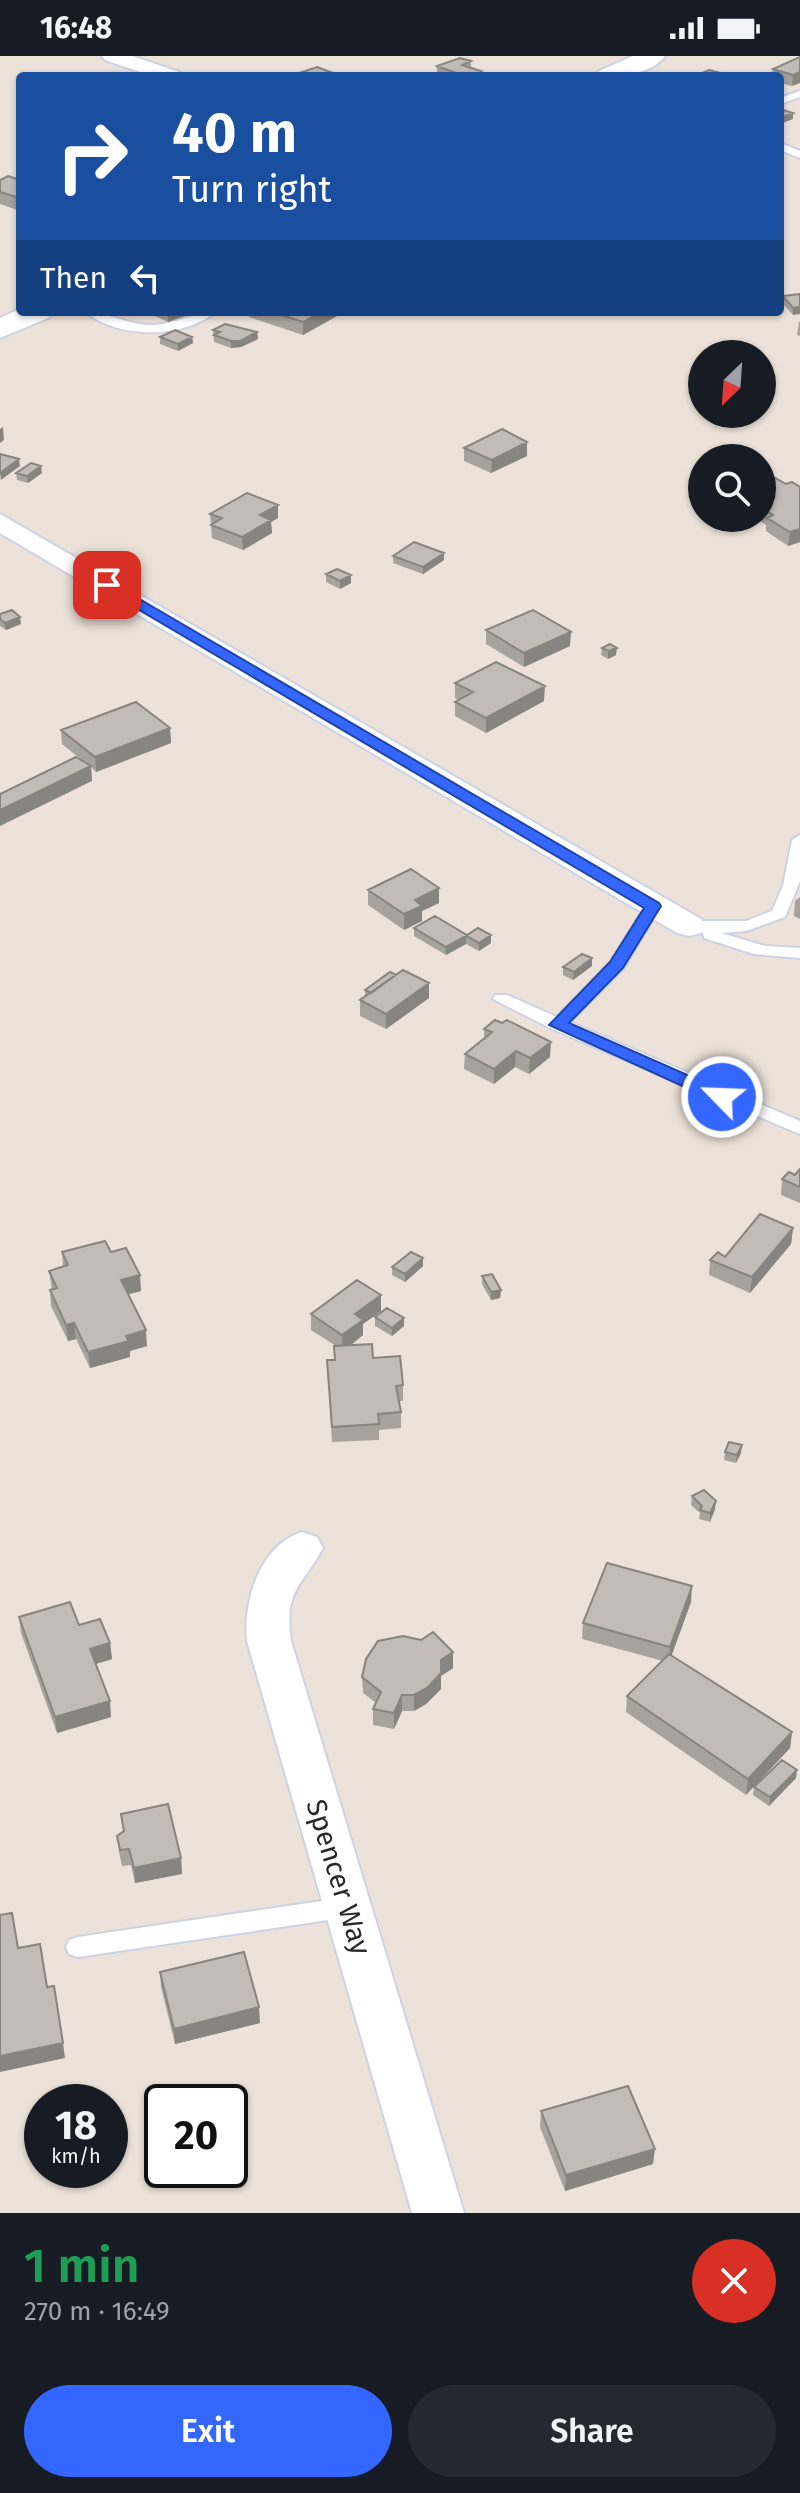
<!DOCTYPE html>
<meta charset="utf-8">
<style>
:root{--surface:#171b24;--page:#242831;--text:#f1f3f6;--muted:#9ea1a6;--accent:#3367ff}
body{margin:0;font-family:"Fira Sans",sans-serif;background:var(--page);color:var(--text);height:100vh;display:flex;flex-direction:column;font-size:30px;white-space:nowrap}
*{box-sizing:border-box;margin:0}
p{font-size:26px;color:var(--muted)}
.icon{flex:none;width:44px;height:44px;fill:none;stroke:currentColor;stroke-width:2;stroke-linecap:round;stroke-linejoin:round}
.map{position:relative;height:2157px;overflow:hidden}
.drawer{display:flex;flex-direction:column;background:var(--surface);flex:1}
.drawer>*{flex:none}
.guide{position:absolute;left:16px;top:16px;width:768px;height:244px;border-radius:8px;box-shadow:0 2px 6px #0004;background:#1a4fa0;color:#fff;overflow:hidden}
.needle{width:52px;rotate:205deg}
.fabs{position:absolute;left:688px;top:284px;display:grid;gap:16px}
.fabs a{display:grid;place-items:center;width:88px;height:88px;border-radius:50%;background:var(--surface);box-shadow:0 2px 6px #0004;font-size:40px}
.speed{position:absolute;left:24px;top:2028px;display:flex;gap:16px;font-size:40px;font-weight:700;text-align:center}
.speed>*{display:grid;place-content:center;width:104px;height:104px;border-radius:50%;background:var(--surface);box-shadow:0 2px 6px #0004;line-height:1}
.speed small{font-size:20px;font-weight:400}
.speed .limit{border:4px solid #111;border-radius:12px;background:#fff;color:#111}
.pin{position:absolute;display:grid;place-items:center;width:68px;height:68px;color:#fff;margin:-34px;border-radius:16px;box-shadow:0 4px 12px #0006}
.me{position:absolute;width:88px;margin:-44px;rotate:294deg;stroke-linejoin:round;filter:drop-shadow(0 0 6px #0008)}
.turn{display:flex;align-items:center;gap:28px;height:168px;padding:0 24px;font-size:36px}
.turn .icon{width:104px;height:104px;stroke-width:2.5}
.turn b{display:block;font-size:56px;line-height:68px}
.then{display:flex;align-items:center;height:76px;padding:0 24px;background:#0003;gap:16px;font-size:30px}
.round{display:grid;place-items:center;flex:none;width:84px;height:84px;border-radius:42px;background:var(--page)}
.summary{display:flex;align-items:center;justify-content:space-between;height:136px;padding:0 24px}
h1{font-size:48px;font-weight:600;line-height:60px;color:#1e9e55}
.button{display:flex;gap:16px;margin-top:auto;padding:16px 24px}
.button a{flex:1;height:92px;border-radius:48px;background:var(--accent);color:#fff;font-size:32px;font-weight:600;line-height:92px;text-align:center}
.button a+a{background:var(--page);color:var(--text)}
.status{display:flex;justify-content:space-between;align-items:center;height:56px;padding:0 40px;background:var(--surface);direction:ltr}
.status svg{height:22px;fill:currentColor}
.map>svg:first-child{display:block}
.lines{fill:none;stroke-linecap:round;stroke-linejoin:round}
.service-casing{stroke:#ced3e3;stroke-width:4}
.minor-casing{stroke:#ced3e3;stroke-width:4}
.tertiary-casing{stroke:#ced3e3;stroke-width:4}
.service{fill:#fff;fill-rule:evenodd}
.minor{fill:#fff;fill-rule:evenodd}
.tertiary{fill:#fff;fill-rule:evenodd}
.wall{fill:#a8a29d}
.shaded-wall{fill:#88847f}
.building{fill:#c3bcb6;stroke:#88847f;stroke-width:2}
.route{fill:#3367ff;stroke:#2143a6;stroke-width:2}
.labels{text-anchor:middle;stroke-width:7;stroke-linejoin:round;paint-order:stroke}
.near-street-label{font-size:28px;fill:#282828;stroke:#fff}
</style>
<div class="status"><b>16:48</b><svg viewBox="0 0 49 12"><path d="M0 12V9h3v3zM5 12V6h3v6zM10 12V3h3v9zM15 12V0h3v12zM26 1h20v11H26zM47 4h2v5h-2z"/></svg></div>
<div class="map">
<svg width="800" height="2157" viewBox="0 0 800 2157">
<rect width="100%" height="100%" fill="#ece2d9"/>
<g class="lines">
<defs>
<path id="service" d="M800 35V41L780 48V42Z
M780 87 800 95V102L780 94Z
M85 256C109 256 129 270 154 269 176 268 194 256 216 256 182 283 119 283 85 256Z
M800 779V825L785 861 746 875 721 877 765 890 800 892V902L754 898 704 882 703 876 683 873 681 870 689 865H746L772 855 783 830 792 784Z
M653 845 661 850 623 913 570 966 800 1065V1078L552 973 493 943 495 939H507L557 961 610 906 647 847Z
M348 1841 356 1844 360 1851 356 1858 348 1861 78 1901 69 1898 66 1891 69 1884 78 1881Z"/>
<path id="minor" d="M102 0H132L179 16 182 20H152L105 4Z
M0 458 701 863 705 870 701 877 689 880 677 877 0 477Z
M302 1476 317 1481 323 1492C301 1532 284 1533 291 1585L464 2157H412L247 1585C243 1545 260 1489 302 1476Z"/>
<path id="tertiary" d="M633 0H665C650 20 619 20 596 20L599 15Z
M20 253 52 256 48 262 0 282V262Z"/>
</defs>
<use href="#service" class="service-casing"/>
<use href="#minor" class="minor-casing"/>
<use href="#tertiary" class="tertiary-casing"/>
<use href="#service" class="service"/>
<use href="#minor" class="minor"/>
<use href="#tertiary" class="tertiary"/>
</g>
<path class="wall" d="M800 1 792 30 780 27V20H772L773 13Z
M471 5V11L481 20H448L437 16V10Z
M0 124H20V155L0 148Z
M800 238 793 259 782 247 783 240Z
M146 256H195L168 266Z
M249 256H337V260L303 279 249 261Z
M800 265V280L797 279 799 266Z
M213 274 257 276 258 283 241 291 231 292 214 286Z
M160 281H192L193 287 178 295 160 288Z
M464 392 527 400 491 417 464 405Z
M16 417H42L28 427 17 424Z
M762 421 800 431V486L788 490 766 475V469L755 462H762Z
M278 449V462L271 466 272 477 243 494 212 482 210 458Z
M444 497V504L423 518 393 507V500Z
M326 518 351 519V527L340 533 326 526Z
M0 558 21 568 6 574 0 570Z
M486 574 570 590 524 611 486 588Z
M602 592 616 599 608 603 601 599Z
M455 627 544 645 486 677 455 660V646L459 644 455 642Z
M170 672 171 687 96 716 91 711 92 725 83 705 62 688 61 674Z
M368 834 439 847 422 855V865L404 874 368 849Z
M800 841V863L794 860 795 845Z
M414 872 467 879H491V887L479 895 466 888 446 899 414 880Z
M592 910 573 924 563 919V911Z
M365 934 429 942 386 973 360 960V944L365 941Z
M484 973 550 1001 529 1018 515 1011 494 1028 464 1013 465 998 484 983Z
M800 1113V1147L781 1139 782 1123 795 1119Z
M793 1172 791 1188 750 1237 709 1219 710 1204 725 1201Z
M62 1196H111L141 1235 128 1238 147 1290 130 1295V1301L90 1312 76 1283 68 1285 51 1250 50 1234H52L49 1215 63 1211Z
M423 1210 405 1226 392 1219V1211Z
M482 1220 501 1234 500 1242 491 1244 482 1228Z
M381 1239V1255L363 1268V1279L350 1290 373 1302 403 1329V1345H399L401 1356V1372L379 1374V1384L332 1386 327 1304H335L336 1290 311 1274V1258Z
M375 1261 404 1270 392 1280 375 1270Z
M725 1396 741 1397 736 1407 724 1404Z
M692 1440 715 1453 710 1466 699 1463 700 1457 691 1449Z
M691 1546 671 1599 792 1676 790 1692 746 1739 626 1656 627 1640 663 1605 582 1583 583 1567Z
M19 1561 79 1569 110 1587 112 1603 96 1608 111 1661 57 1677 21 1577Z
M453 1596V1612L441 1620V1633L426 1648 414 1655H402L394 1673 373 1669V1653L376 1647 363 1637 362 1621Z
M796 1722 769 1750 753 1739 754 1731Z
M121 1758 181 1802 182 1818 135 1827 131 1809 122 1810 119 1796 117 1780 123 1776Z
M160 1916 260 1967 175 1988 161 1931Z
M541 2055 653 2108 565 2135 540 2071Z"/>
<path class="shaded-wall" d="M481 15V20H468Z
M800 16V27L792 30 793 19Z
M793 57V63L780 68V62Z
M800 251V258L793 259V252Z
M168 256H195L168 266Z
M321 256H337V260L303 279V266Z
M257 276 258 283 241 291 231 292V285Z
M192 281 193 287 178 295V288Z
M3 371 4 384 0 387V373Z
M527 386V400L491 417 492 404Z
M19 403 20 410 1 424 0 417Z
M41 410 42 417 28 427 27 420Z
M278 449V462L271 466 272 477 243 494 242 481 260 459Z
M800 473V486L788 490 790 476Z
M444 497V504L423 518V511Z
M351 519V527L340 533V525Z
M20 561 21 568 6 574 5 567Z
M571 576 570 590 524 611V597Z
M617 592 616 599 608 603V595Z
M545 630 544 645 486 677V662Z
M170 672 171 687 96 716 95 701Z
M91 710 92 725 0 770V754Z
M439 832V847L422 855V865L404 874V858L415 844Z
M491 879V887L479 895V887Z
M466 880V888L446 899V891Z
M592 902V910L573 924 574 916Z
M429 927V942L386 973V958Z
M551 986 550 1001 529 1018 530 1002Z
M516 995 515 1011 494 1028V1013Z
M793 1172 791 1188 750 1237 752 1221Z
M423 1202V1210L405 1226V1218Z
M140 1219 141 1235 122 1240 121 1224Z
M501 1234 500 1242 491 1244V1236Z
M381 1239V1255L363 1268V1279L343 1295 342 1279 355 1258Z
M404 1262V1270L392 1280V1272Z
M74 1267 76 1283 68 1285 66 1269Z
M146 1274 147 1290 130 1295V1301L90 1312 88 1296 126 1280Z
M742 1389 741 1397 736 1407 737 1399Z
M716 1445 715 1453 710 1466V1457Z
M692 1530 691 1546 669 1607 670 1591Z
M110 1587 112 1603 92 1609 90 1593Z
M453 1596V1612L441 1620V1633L426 1648 414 1655V1639L441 1604Z
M402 1639V1655L394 1673V1657Z
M110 1645 111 1661 57 1677 55 1661Z
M792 1676 790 1692 746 1739 748 1723Z
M797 1714 796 1722 769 1750 770 1741Z
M181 1802 182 1818 135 1827 134 1812Z
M259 1951 260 1967 175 1988 174 1973Z
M63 1987 65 2002 0 2016V2000Z
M655 2093 653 2108 565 2135 566 2119Z"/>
<path class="building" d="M800 1V16L793 19 773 13Z
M460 2 471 5 462 9 481 15 468 20H464L437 10Z
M317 11 341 20H298L293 19Z
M709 14 732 20H695Z
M780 53 793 57 780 62Z
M8 120 20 124V142L0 136V124Z
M800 238V251L793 252 783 240Z
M272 256H321L303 266Z
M225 268 257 276 240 285H231L214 279 220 276 213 274Z
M175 274 192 281 178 288 160 281Z
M502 373 527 386 492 404 464 392Z
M0 398 19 403 0 417Z
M31 407 41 410 27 420 16 417Z
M770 419 786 428 792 426 800 431V473L790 476 767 462 773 459 762 452V421Z
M247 437 278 449 260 459 271 464 242 481 211 469 222 462 210 458Z
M414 486 444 497 423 511 393 500Z
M337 513 351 519 340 525 326 518Z
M12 554 20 561 5 567 0 563V558Z
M533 554 571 576 524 597 486 574Z
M610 588 617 592 608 595 602 592Z
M496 606 545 630 486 662 455 646 473 636 455 627Z
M136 646 170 672 95 701 61 674Z
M76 701 91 710 0 754V738Z
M411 813 439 832 415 844 422 850 404 858 368 834Z
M435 860 467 879 478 872 491 879 479 887 466 880 446 891 414 872Z
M582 898 592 902 574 916 563 911Z
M403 914 429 927 386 958 360 944Z
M390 916 396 919 371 937 365 934Z
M495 964 502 967 507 964 551 986 530 1002 516 995 494 1013 465 998 492 976 484 973Z
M800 1113V1131L782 1123 789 1116 795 1119Z
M760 1158 793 1172 752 1221 710 1204 718 1196 725 1201Z
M105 1185 111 1196 126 1192 140 1219 121 1224 146 1274 126 1280 129 1285 88 1296 74 1267 66 1269 50 1234 57 1232 49 1215 68 1209 62 1196Z
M411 1196 423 1202 405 1218 392 1211Z
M492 1218 501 1234 491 1236 482 1220Z
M357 1224 381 1239 355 1258 363 1264 342 1279 311 1258Z
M387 1252 404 1262 392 1272 375 1261Z
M372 1288 373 1302 400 1300 403 1329 396 1330 401 1356 378 1358 379 1368 332 1371 327 1304H335L334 1290Z
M729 1386 742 1389 737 1399 725 1396Z
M704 1434 716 1445 710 1457 700 1454 702 1450 692 1440Z
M607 1507 692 1530 670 1591 583 1567Z
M70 1546 79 1569 100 1563 110 1587 90 1593 110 1645 55 1661 19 1561Z
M433 1576 453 1596 441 1604V1617L427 1632 414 1639H402L394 1657 373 1653 381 1636 362 1621 366 1603 378 1585 403 1580 421 1584Z
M669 1598 792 1676 748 1723 627 1640Z
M782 1704 797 1714 770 1741 754 1731Z
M168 1748 181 1802 134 1812 129 1793 120 1794 117 1780 124 1775 121 1758Z
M12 1857 18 1892 40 1888 47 1931 54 1930 63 1987 0 2000V1859Z
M244 1896 259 1951 174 1973 160 1916Z
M628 2030 655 2093 566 2119 541 2055Z"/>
<path class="route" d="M107 524 659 847 661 850 623 912 569 967 728 1037V1045H715L549 969 610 906 644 852 102 532 100 529Z"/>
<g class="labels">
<g class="near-street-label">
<text transform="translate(339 1821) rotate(73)" y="10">Spencer Way</text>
</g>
</g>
</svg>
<div class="fabs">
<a><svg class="needle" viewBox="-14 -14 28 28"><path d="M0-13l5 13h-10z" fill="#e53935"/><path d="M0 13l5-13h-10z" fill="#9ea1a6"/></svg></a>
<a><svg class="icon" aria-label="search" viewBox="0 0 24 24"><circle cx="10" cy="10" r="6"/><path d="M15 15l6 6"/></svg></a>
</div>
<div class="speed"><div>18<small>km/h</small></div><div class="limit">20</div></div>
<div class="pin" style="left:107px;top:529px;background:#d93025"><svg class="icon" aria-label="arrive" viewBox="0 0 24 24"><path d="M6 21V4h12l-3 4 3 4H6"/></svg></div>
<svg class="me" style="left:722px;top:1041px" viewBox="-20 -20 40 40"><circle r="17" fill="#3367ff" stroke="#fff" stroke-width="3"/><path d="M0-11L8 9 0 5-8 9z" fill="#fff"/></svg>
<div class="guide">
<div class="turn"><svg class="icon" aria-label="right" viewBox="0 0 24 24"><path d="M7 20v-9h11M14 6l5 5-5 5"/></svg><div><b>40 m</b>Turn right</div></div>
<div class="then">Then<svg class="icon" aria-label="left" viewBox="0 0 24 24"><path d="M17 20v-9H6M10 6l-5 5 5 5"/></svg></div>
</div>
</div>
<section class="drawer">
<div class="summary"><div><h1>1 min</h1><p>270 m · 16:49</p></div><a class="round" style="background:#d93025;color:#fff"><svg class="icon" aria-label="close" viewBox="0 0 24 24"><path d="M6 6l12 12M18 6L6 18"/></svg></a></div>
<div class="button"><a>Exit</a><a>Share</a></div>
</section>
